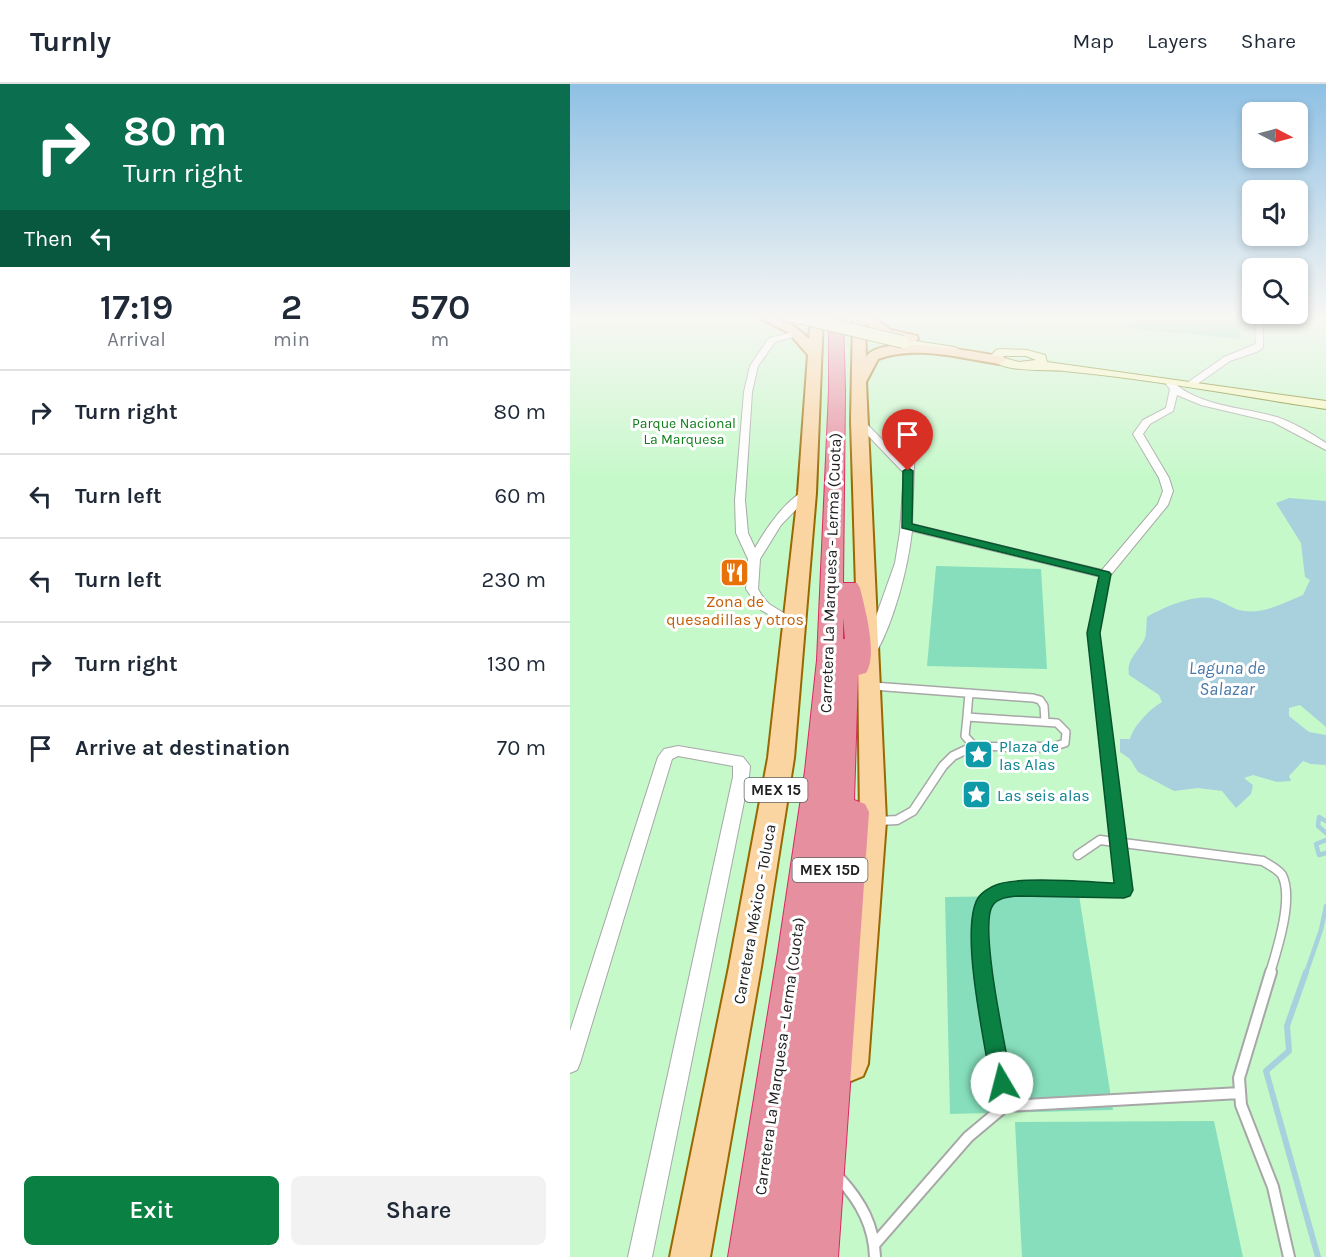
<!DOCTYPE html>
<meta charset="utf-8">
<style>
:root{--surface:#fff;--page:#f2f2f3;--text:#1f2937;--muted:#747a83;--line:#e0e1e3;--accent:#0b8043}
body{margin:0;font-family:Karla,sans-serif;background:var(--page);color:var(--text);height:100vh;display:flex;flex-direction:column;font-size:22px;white-space:nowrap}
*{box-sizing:border-box;margin:0}
p{font-size:20px;color:var(--muted)}
.icon{flex:none;width:33px;height:33px;fill:none;stroke:currentColor;stroke-width:2;stroke-linecap:round;stroke-linejoin:round}
.map{position:relative;flex:1;overflow:hidden}
.sheet{display:flex;flex-direction:column;background:var(--surface);width:570px}
.sheet>*{flex:none}
.guide{background:#0b6e4f;color:#fff;overflow:hidden}
.needle{width:39px;rotate:96deg}
.controls{position:absolute;left:672px;top:18px;display:grid;gap:12px}
.controls a{display:grid;place-items:center;width:66px;height:66px;border-radius:9px;background:var(--surface);box-shadow:0 3px 9px #0003;font-size:30px}
.pin{position:absolute;display:grid;place-items:center;width:51px;height:51px;color:#fff;margin:-62px -26px;border-radius:50% 50% 50% 0;rotate:-45deg;box-shadow:0 0 6px #0007}
.pin .icon{rotate:45deg}
.me{position:absolute;width:66px;margin:-33px;rotate:352deg;stroke-linejoin:round;filter:drop-shadow(0 0 4px #0008)}
.turn{display:flex;align-items:center;gap:21px;height:126px;padding:0 24px;font-size:27px}
.turn .icon{width:78px;height:78px;stroke-width:2.5}
.turn b{display:block;font-size:42px;line-height:51px}
.then{display:flex;align-items:center;height:57px;padding:0 24px;background:#0003;gap:12px;font-size:22px}
.eta{display:flex;justify-content:space-evenly;align-items:center;height:102px;text-align:center}
.eta b{font-size:36px;font-weight:600;line-height:42px}
.cta{display:flex;gap:12px;margin-top:auto;padding:12px 24px}
.cta a{flex:1;height:69px;border-radius:9px;background:var(--accent);color:#fff;font-size:24px;font-weight:600;line-height:69px;text-align:center}
.cta a+a{background:var(--page);color:var(--text)}
ul{padding:0;list-style:none}
li{display:flex;align-items:center;gap:18px;height:84px;padding:0 24px;border-top:2px solid var(--line)}
li div{flex:1}
li b{display:block;font-size:22px}
li em{font-style:normal}
header{display:flex;align-items:center;gap:36px;box-sizing:border-box;height:84px;padding:0 30px;background:var(--surface);border-bottom:2px solid var(--line)}
header strong{font-size:28px}
nav{display:flex;gap:33px;margin-inline-start:auto;font-size:21px}
main{display:flex;flex:1;min-height:0}
.map>svg:first-child{display:block}
.park{fill:#c5f9c9}
.pitch{fill:#86debc}
.water{fill:#a8d1dd}
.lines{fill:none;stroke-linecap:round;stroke-linejoin:round}
.stream-far1{stroke:#a8d1dd;stroke-width:4.5}
.stream{stroke:#a8d1dd;stroke-width:6}
.lane-far2-casing{stroke:#a7a7a7;stroke-width:10}
.lane-far1-casing{stroke:#a7a7a7;stroke-width:11}
.lane-casing{stroke:#a7a7a7;stroke-width:14}
.street-casing{stroke:#a7a7a7;stroke-width:2}
.secondary-casing{stroke:#6a7707;stroke-width:2}
.primary-casing{stroke:#996802;stroke-width:4}
.highway-casing{stroke:#d92964;stroke-width:2}
.lane-far2{stroke:#fff;stroke-width:7}
.lane-far1{stroke:#fff;stroke-width:8}
.lane{stroke:#fff;stroke-width:10}
.street{fill:#fff;fill-rule:evenodd}
.secondary{fill:#f5f9bc;fill-rule:evenodd}
.primary{fill:#fad4a1;fill-rule:evenodd}
.highway{fill:#e6909f;fill-rule:evenodd}
.secondary-bridge-casing{stroke:#6a7707;stroke-width:14;stroke-linecap:butt}
.secondary-bridge{stroke:#f5f9bc;stroke-width:12}
.route{fill:#0b8043;stroke:#07532c;stroke-width:1.5}
.labels{text-anchor:middle;stroke-width:6;stroke-linejoin:round;paint-order:stroke}
.far-park-label{font-size:14px;fill:#0d7e17;stroke:#fff}
.shield{fill:#fff;stroke:#636363;stroke-width:1.5}
.shield-label{font-size:15px;font-weight:bold;fill:#202020}
.street-label{font-size:16px;fill:#202020;stroke:#fff}
.food-label{font-size:16px;fill:#c56008;stroke:#fff}
.culture-label{font-size:16px;fill:#0d838f;stroke:#fff;text-anchor:start}
.water-label{font-size:18px;font-style:italic;fill:#4a78a7;stroke:#fff}
</style>
<header>
<strong>Turnly</strong>
<nav><a>Map</a><a>Layers</a><a>Share</a></nav>
</header>
<main>
<section class="sheet">
<div class="guide">
<div class="turn"><svg class="icon" aria-label="right" viewBox="0 0 24 24"><path d="M7 20v-9h11M14 6l5 5-5 5"/></svg><div><b>80 m</b>Turn right</div></div>
<div class="then">Then<svg class="icon" aria-label="left" viewBox="0 0 24 24"><path d="M17 20v-9H6M10 6l-5 5 5 5"/></svg></div>
</div>
<div class="eta">
<div><b>17:19</b><p>Arrival</p></div>
<div><b>2</b><p>min</p></div>
<div><b>570</b><p>m</p></div>
</div>
<ul>
<li><svg class="icon" aria-label="right" viewBox="0 0 24 24"><path d="M7 20v-9h11M14 6l5 5-5 5"/></svg><div><b>Turn right</b></div><em>80 m</em></li>
<li><svg class="icon" aria-label="left" viewBox="0 0 24 24"><path d="M17 20v-9H6M10 6l-5 5 5 5"/></svg><div><b>Turn left</b></div><em>60 m</em></li>
<li><svg class="icon" aria-label="left" viewBox="0 0 24 24"><path d="M17 20v-9H6M10 6l-5 5 5 5"/></svg><div><b>Turn left</b></div><em>230 m</em></li>
<li><svg class="icon" aria-label="right" viewBox="0 0 24 24"><path d="M7 20v-9h11M14 6l5 5-5 5"/></svg><div><b>Turn right</b></div><em>130 m</em></li>
<li><svg class="icon" aria-label="arrive" viewBox="0 0 24 24"><path d="M6 21V4h12l-3 4 3 4H6"/></svg><div><b>Arrive at destination</b></div><em>70 m</em></li>
</ul>
<div class="cta"><a>Exit</a><a>Share</a></div>
</section>
<div class="map">
<svg width="756" height="1173" viewBox="0 0 756 1173">
<rect width="100%" height="100%" fill="#f0ede6"/>
<path class="park" d="M0 232H756V1173H0Z"/>
<path class="pitch" d="M563 232H671L670 255 557 244Z
M366 482 471 485 477 585 357 582Z
M509 811 543 1026 380 1030 375 813Z
M644 1037 673 1173H452L445 1038Z"/>
<path class="water" d="M719 414 756 417V643L730 621 719 624V632L739 648 756 651V681L741 680 733 677 719 692 721 697 707 698 683 691 674 694 683 701 681 710 666 724 652 707 628 704 604 707 568 688 560 675 550 668V655H560C564 641 580 625 592 618L589 611 559 591C556 574 569 568 575 554 577 548 576 539 577 533 592 524 626 509 644 515 654 518 664 526 674 527 694 530 716 518 733 511L740 496 735 493 731 459 706 419Z"/>
<g class="lines">
<path class="stream-far1" d="M756 737 749 733 748 742 756 749
M756 756 746 760 749 771 756 769
M736 889 751 846 756 822"/>
<path class="stream" d="M736 888 717 942 719 967 696 987 748 1173"/>
<defs>
<path id="lane-far2" d="M535 490 523 549 537 664
M303 602 463 614 470 616 474 622 475 638
M399 609 397 633 487 639 496 648 495 659 479 664 404 662 399 664
M397 633 395 652 404 662"/>
<path id="lane-far1" d="M436 663H483
M308 737 327 736 343 727 373 682 383 672 402 663
M508 771 530 756 693 777C699 781 708 785 712 791 724 814 707 866 700 889
M414 889C410 870 403 839 414 820 429 793 526 805 554 806L537 663"/>
<path id="lane" d="M413 888 435 1022
M701 888 669 994 671 1021 703 1103 719 1173
M270 1095C291 1118 304 1142 305 1173
M304 1161 398 1053 435 1022 670 1009"/>
<path id="street" d="M685 232H693V263L689 267 660 277 623 303H617V299L654 273 686 260Z
M227 247 231 249 230 251 205 258 188 282 182 308 175 416 178 449 185 464C195 446 217 413 237 406L242 409 211 441 190 475 188 505 192 512 199 520 230 539 231 542 225 546 191 526 176 505 178 475 166 449 165 416 174 308 180 282 199 254Z
M597 298H603C631 323 672 323 707 333 725 339 740 349 756 359V366L703 338 631 321 607 311 603 327 580 340 573 350 599 394 603 407 598 421 539 493 535 494 342 447C338 484 324 537 306 569H296L294 566 325 479 330 448 334 389 286 339V335H292L334 378 335 354 340 351 345 354 342 440 532 486 588 420 593 407 589 394 563 350 573 336 596 324 600 305 596 300Z
M108 662 173 673 180 682 179 693 82 1173H58L163 693V682L108 672 102 675 10 979 7 986 0 989V947L88 673 94 665Z"/>
<path id="secondary" d="M333 255 384 263 390 266 384 269 329 260V256Z
M430 265 457 266 475 271 477 278 756 317V325C669 312 581 295 494 287 474 285 433 289 419 274L426 266ZM433 272H456L466 276 449 278 434 274Z"/>
<path id="primary" d="M186 232C209 232 223 239 239 255L241 232H253L246 409 224 674 191 883 140 1173H100L159 883 198 674 228 409 238 271 219 249Z
M283 232H302L321 246 347 252 348 255 342 259 312 252 295 239 296 273C312 249 403 268 429 272L436 276 429 280C391 274 346 261 308 275L296 298 316 737 298 980 293 992 281 997 269 992 264 980 290 737 288 571 281 337Z"/>
<path id="highway" d="M259 232H273L275 307 273 499H287L290 504C295 525 308 570 296 589L288 591 284 716 295 720 299 728 268 1173H158L208 868 235 687 247 576 259 307ZM273 534 275 555H273Z"/>
</defs>
<use href="#lane-far2" class="lane-far2-casing"/>
<use href="#lane-far1" class="lane-far1-casing"/>
<use href="#lane" class="lane-casing"/>
<use href="#street" class="street-casing"/>
<use href="#secondary" class="secondary-casing"/>
<use href="#primary" class="primary-casing"/>
<use href="#highway" class="highway-casing"/>
<use href="#lane-far2" class="lane-far2"/>
<use href="#lane-far1" class="lane-far1"/>
<use href="#lane" class="lane"/>
<use href="#street" class="street"/>
<use href="#secondary" class="secondary"/>
<use href="#primary" class="primary"/>
<use href="#highway" class="highway"/>
<defs>
<path id="secondary-bridge" d="M223 232 333 258"/>
</defs>
<use href="#secondary-bridge" class="secondary-bridge-casing"/>
<use href="#secondary-bridge" class="secondary-bridge"/>
</g>
<linearGradient id="sky" x2="0" y2="1"><stop stop-color="#8ec0e4"/><stop offset="0.59" stop-color="#f8f7f4"/><stop offset="1" stop-color="#f8f7f4" stop-opacity="0"/></linearGradient>
<rect width="756" height="396" fill="url(#sky)"/>
<path class="route" d="M338 384 343 387 342 440 539 488 541 490 530 549 563 806 560 812 554 814 448 812C440 813 429 813 423 821 408 840 437 970 442 999L439 1007 432 1010 424 1007 421 999C415 960 389 845 408 814 411 809 420 803 426 801 447 792 518 798 544 799L517 549 529 492 332 444 333 387Z"/>
<defs>
<symbol id="restaurant-square" viewBox="-11 -11 22 22"><rect x="-9" y="-9" width="18" height="18" rx="4" fill="#e8710a" stroke="#fff"/><path d="M-5-6h1v4h1v-4h1v4h1v-4h1v5L-1.5 .5V6h-2V.5L-5-1ZM5-6V6H3V1.5H1.5Q1.5-4 5-6Z" fill="#fff"/></symbol>
<symbol id="sight-square" viewBox="-11 -11 22 22"><rect x="-9" y="-9" width="18" height="18" rx="4" fill="#0f9aa8" stroke="#fff"/><path d="M0-6L1.8-2.2L6-1.7L2.9 1.2L3.7 5.4L0 3.3L-3.7 5.4L-2.9 1.2L-6-1.7L-1.8-2.2Z" fill="#fff"/></symbol>
</defs>
<g fill-rule="evenodd">
<use href="#restaurant-square" x="148" y="472" width="33" height="33"/>
<use href="#sight-square" x="392" y="654" width="33" height="33"/>
<use href="#sight-square" x="390" y="694" width="33" height="33"/>
</g>
<g class="labels">
<g class="far-park-label">
<text x="114" y="344">Parque Nacional<tspan x="114" dy="16">La Marquesa</tspan></text>
</g>
<g class="shield">
<rect x="174.5" y="694" width="63" height="24" rx="4.5"/>
<rect x="222.5" y="774" width="75" height="24" rx="4.5"/>
</g>
<g class="shield-label">
<text x="206" y="711">MEX 15</text>
<text x="260" y="791">MEX 15D</text>
</g>
<g class="street-label">
<text transform="translate(260 489) rotate(-88)" y="6">Carretera La Marquesa - Lerma (Cuota)</text>
<text transform="translate(184 830) rotate(-80)" y="6">Carretera México - Toluca</text>
<text transform="translate(209 972) rotate(-82)" y="6">Carretera La Marquesa - Lerma (Cuota)</text>
</g>
<g class="food-label">
<text x="165" y="523">Zona de<tspan x="165" dy="18">quesadillas y otros</tspan></text>
</g>
<g class="culture-label">
<text x="429" y="668">Plaza de<tspan x="429" dy="18">las Alas</tspan></text>
<text x="427" y="717">Las seis alas</text>
</g>
<g class="water-label">
<text x="657" y="590">Laguna de<tspan x="657" dy="21">Salazar</tspan></text>
</g>
</g>
</svg>
<div class="controls">
<a><svg class="needle" viewBox="-14 -14 28 28"><path d="M0-13l5 13h-10z" fill="#e53935"/><path d="M0 13l5-13h-10z" fill="#747a83"/></svg></a>
<a><svg class="icon" aria-label="sound" viewBox="0 0 24 24"><path d="M4 9h4l5-4v14l-5-4H4zM17 9q2 3 0 6"/></svg></a>
<a><svg class="icon" aria-label="search" viewBox="0 0 24 24"><circle cx="10" cy="10" r="6"/><path d="M15 15l6 6"/></svg></a>
</div>
<div class="pin" style="left:338px;top:387px;background:#d93025"><svg class="icon" aria-label="arrive" viewBox="0 0 24 24"><path d="M6 21V4h12l-3 4 3 4H6"/></svg></div>
<svg class="me" style="left:432px;top:999px" viewBox="-20 -20 40 40"><circle r="19" fill="#fff"/><path d="M0-13L10 11 0 6-10 11z" fill="#0b8043"/></svg>
</div>
</main>
